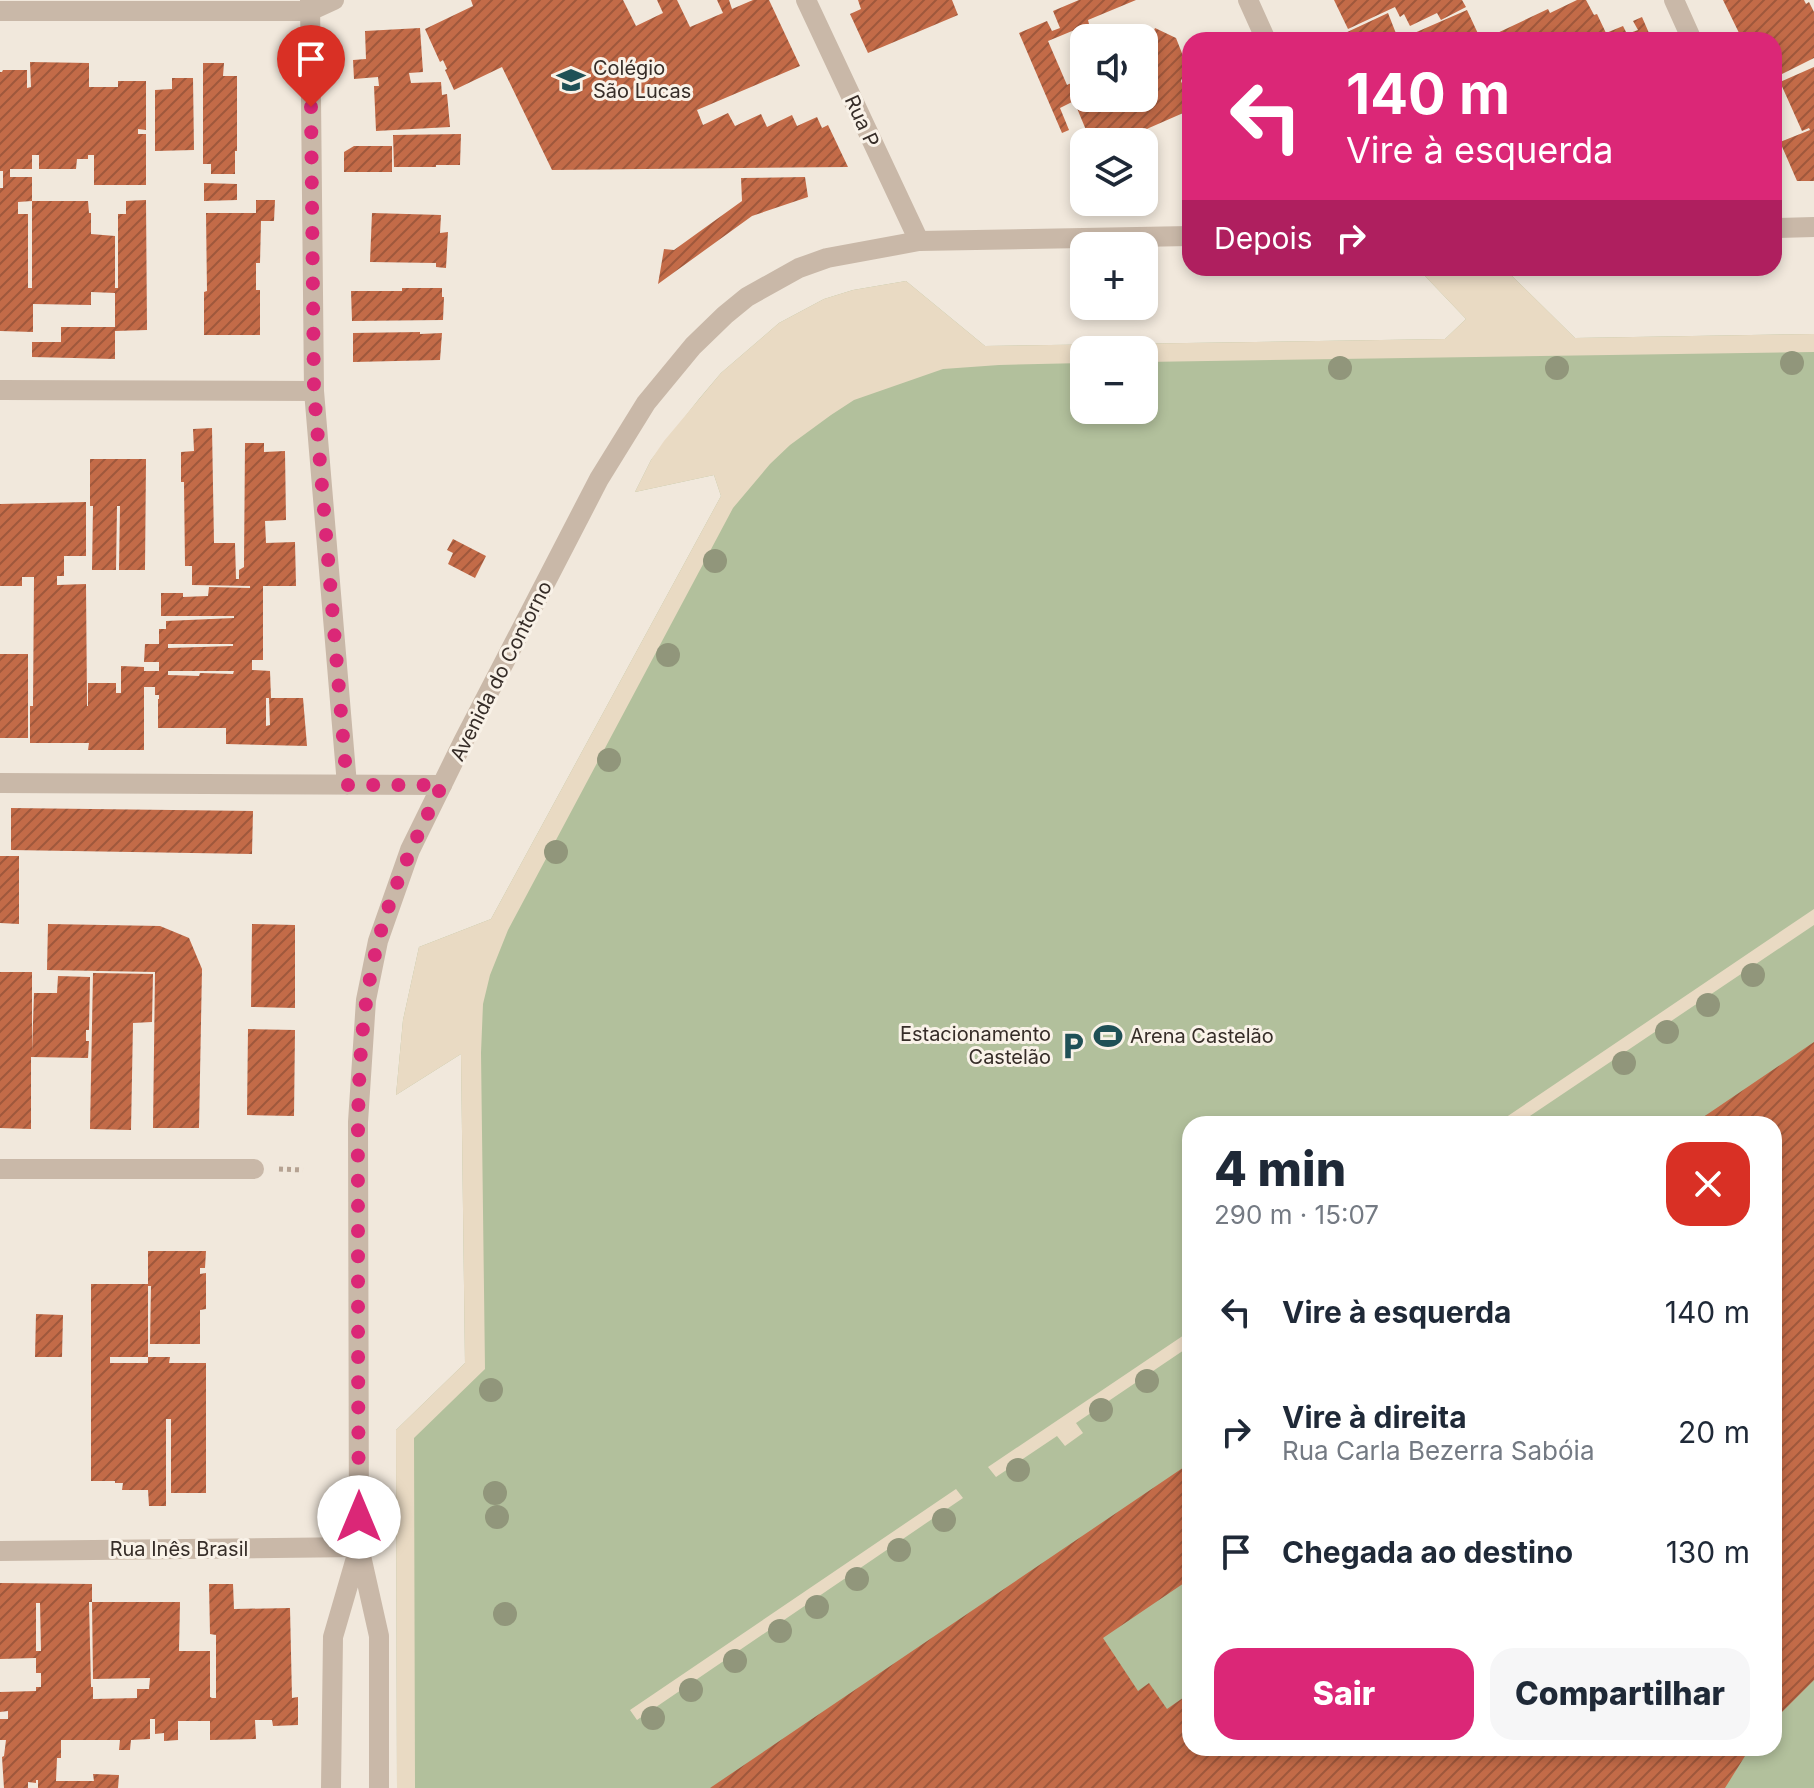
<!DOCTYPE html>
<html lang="pt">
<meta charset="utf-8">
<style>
:root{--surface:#fff;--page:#f6f6f7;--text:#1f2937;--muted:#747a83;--accent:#db2777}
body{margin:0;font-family:Inter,sans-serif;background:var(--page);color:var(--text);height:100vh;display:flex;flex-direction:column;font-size:30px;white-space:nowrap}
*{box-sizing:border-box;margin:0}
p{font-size:26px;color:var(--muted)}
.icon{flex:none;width:44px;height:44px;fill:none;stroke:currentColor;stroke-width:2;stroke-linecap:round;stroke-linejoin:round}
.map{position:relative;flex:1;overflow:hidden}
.side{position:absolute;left:1182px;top:1116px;width:600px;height:640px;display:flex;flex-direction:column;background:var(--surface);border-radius:24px;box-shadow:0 4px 12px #0003}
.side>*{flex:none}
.top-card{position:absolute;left:1182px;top:32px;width:600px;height:244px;border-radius:24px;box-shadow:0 4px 12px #0003;background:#db2777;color:#fff;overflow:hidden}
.tools{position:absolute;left:1070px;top:24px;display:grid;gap:16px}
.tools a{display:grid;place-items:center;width:88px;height:88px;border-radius:16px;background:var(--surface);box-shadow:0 4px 12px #0003;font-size:40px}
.pin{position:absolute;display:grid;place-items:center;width:68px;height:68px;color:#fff;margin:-82px -34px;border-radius:50% 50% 50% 0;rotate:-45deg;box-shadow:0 0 8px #0007}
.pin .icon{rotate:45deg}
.me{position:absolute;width:88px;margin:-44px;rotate:0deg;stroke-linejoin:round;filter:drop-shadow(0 0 6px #0008)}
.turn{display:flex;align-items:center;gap:28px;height:168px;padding:0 32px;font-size:36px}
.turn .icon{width:104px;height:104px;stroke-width:2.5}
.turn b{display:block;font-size:56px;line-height:68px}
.then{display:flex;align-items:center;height:76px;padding:0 32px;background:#0003;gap:16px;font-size:30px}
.round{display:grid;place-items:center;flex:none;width:84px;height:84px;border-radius:24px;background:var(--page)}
.summary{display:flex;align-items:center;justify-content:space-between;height:136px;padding:0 32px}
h1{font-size:48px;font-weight:800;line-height:60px}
.cta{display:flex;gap:16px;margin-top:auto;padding:16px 32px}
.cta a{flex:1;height:92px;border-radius:24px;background:var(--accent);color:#fff;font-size:32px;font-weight:800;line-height:92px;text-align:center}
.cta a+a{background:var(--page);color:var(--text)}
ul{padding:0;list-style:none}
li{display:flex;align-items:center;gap:24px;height:120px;padding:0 32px}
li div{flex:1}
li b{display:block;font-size:30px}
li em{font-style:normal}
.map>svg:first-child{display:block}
.garden{fill:#b2c09c;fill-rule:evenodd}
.plaza{fill:#e9dac3}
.building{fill:url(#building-hatch);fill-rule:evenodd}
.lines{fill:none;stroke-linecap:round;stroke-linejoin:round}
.path{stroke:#b5a292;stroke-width:5;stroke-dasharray:4 4;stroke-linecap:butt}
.minor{stroke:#c9b8a8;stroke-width:20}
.tertiary{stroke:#c9b8a8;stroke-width:20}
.tree{fill:#91967b}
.route{stroke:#db2777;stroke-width:14;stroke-dasharray:0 25.2}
.labels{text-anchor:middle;stroke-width:6;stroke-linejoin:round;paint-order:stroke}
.poi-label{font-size:20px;fill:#362d28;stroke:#f9f2e8;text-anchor:start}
.street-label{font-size:20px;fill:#362d28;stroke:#f9f2e8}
</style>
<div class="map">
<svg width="1814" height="1788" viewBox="0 0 1814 1788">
<defs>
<pattern id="building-hatch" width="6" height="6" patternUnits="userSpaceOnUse" patternTransform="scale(2)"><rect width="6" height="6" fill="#c36b48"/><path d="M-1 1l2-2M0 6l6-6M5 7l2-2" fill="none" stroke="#9f583c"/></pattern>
</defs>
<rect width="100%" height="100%" fill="#f1e8dc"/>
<path class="garden" d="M1511 275 1575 338 1814 334V1788H397L396 1430 465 1363 461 1054 396 1095 403 1020 419 947 491 919 721 496 714 475 635 492 651 460 699 399 721 373 779 323 824 299 853 290 906 281 985 346 1445 339 1466 319 1425 276ZM1084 350H1144V410H1084ZM1190 1124H1774V1748H1190Z"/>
<path class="plaza" d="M1511 275 1575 338 1814 334V352L1144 362V350H1084V363L999 365 943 369 854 400 831 415 790 445 770 464 733 508 508 930 490 975 483 1004 481 1053 485 1369 414 1438 415 1788H397L396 1430 465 1363 461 1054 396 1095 403 1020 419 947 491 919 721 496 714 475 635 492 651 460 664 441 721 373 779 323 824 299 853 290 906 281 985 346 1445 339 1466 319 1425 276Z
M1814 909V925L1518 1124H1496Z
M1190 1331V1346L1076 1423 1083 1433 1065 1446 1057 1436 996 1477 988 1467Z
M956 1489 963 1498 637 1720 630 1710Z"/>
<path class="building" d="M471 0H623L636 26 663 13 657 0H677L690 27 723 13 717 0H729L732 9 753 0H769L800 66 697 110 703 125 728 113 735 126 761 114 767 127 792 115 797 126 817 117 822 128 828 125 848 167 552 170 502 67 454 90 445 70 447 69 443 60 440 62 425 29 473 6Z
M858 0H952L958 15 868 53 850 14 861 9Z
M1079 0H1136L1088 20 1089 24 1048 41 1067 85 1084 77V98H1144V51L1148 50 1147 48 1155 28 1176 38 1187 66 1181 81 1190 103V110L1117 142H1091L1074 101 1060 108 1069 130 1062 133 1019 33 1047 21 1052 31 1060 28 1053 11Z
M1334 0H1462L1466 7 1441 20 1437 13 1410 26 1404 14 1400 17 1395 7 1348 29Z
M1577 0H1586L1594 15 1597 14 1606 33 1623 26 1627 34 1638 30 1633 21 1642 17 1652 40H1601L1600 37 1593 40H1495L1493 35 1548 9 1550 13Z
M1723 0H1804L1806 4 1809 2 1814 12V58L1774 78V40H1745L1742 34 1740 35Z
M1467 10 1481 40H1415L1412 34Z
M1388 13 1397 36 1404 33 1407 40H1346L1343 34Z
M420 28 423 72 409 73 411 83 441 82 442 95 447 94 450 127 376 131 374 86H379L378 77 354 79 353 60 366 59 365 31Z
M30 62 89 63V87H118V81H146V130L138 129V134H146V185H94V155H88V159H77L76 169H39V155H32V169H10V177H32V201L18 202V214H28V288H32V201H88L89 213H91V234L115 236V288H118V214H126V201L146 200 147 330 115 331V359L32 357V342H61V327H115V293L91 292V305L33 304V332L0 331V188H3V171H0V72H2L3 70H27V88L31 87Z
M203 63H224L223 76H237V151H235V174H211V164H203Z
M1814 67V181H1797L1780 142 1810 130 1809 128 1802 131 1780 82Z
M172 78H193L194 150 155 151V90L172 89Z
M461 134 460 165H436V167H394L393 135Z
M354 146H392V172H344V152Z
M805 177 808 197 752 216 658 284 664 249 674 250 742 201 741 178Z
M204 183 237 184V200L204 201Z
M256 200H275L274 221H261L260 263H256V290H260V335H204V292L207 291 206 213H256Z
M372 213 441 215 440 233 448 232 446 268 436 267V263L370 262Z
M402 288H442V297H444L443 320 352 321 351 291H402Z
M420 332V334L442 333 440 360 353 362V333Z
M212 428 214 543H235L236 579H239V570L244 567 245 443H264V452L285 451 286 520 265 521 266 543 295 542 296 586H263V660H252V670L270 671 271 698H266V726L270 725 269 698H303L307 746 226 744V728H158V699H159V695H155V687H144V750H88L89 743H30V706H33L34 577H22V586H0V504L86 502V556H64V576H57V585L86 584 87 706H88V683H116V693H121V666L144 667V671H159V662H144L145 644H159V629H166V621L234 618V616H161V593H183V597L208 596 209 587 250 588V586L192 585V566H185L184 482H181V452L194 451 193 429ZM168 644H233V646L168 648ZM168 671H234L233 674 200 673 199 676 168 675Z
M90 459H146L145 570H119L120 506H117L116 570H92L93 506H90Z
M453 539 486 556 475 578 448 564 453 553 447 550Z
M0 654H28V738H0Z
M11 808 253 811 252 854 11 850Z
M0 856H19V924L0 923Z
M48 924 160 926 189 938 202 969 199 1128H153L155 972 47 970Z
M252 924 295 925V1008L251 1007Z
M0 972H32V1052L34 993H57L58 976 90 977 89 1030H86V1041H89L88 1058 31 1057V1129L0 1128Z
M93 973 153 974 152 1022 133 1023 131 1130 90 1129Z
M248 1029 295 1030 294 1116 247 1115Z
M1814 1042V1680L1774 1720V1124H1693Z
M148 1251H206L205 1268H200V1274L206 1273V1309L200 1310V1344H150L151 1286H148Z
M91 1284H148V1357H170L169 1363H206V1493H171V1419H166V1506H149L148 1490H122L123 1483H115V1481H91ZM110 1357H148V1363H110Z
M36 1314 63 1315 62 1357H35Z
M1190 1463V1579L1103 1638 1138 1691 1149 1683 1167 1709 1190 1693V1748H1750L1725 1788H710Z
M0 1583 92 1584V1602H89L91 1687H93V1699L137 1698V1689H149L150 1678 93 1679 92 1602H180L179 1651H210V1697L212 1698H216V1635L210 1634 209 1584H233L234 1609 290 1608 292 1698 298 1697V1725L273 1726 272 1720H255L256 1739 210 1740V1721H178V1740L164 1741V1733L155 1734V1719H150V1739L131 1740 130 1750H119L120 1740H61V1758H57L56 1781H94L93 1774 119 1775 118 1788H38V1780H36V1783L28 1782V1788H4L2 1757 4 1756 6 1740H0V1719H8V1711L0 1712V1692L36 1691V1687H41V1673H36V1658L0 1659ZM36 1603H40L41 1651H36Z"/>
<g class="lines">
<path class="path" d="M279 1169 303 1170"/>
<path class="minor" d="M310 0 314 391 347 785
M806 0 919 241
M1248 0 1266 40
M1674 0 1692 40
M0 11H310L334 0
M0 390 314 391
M0 783 442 785
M0 1169H254
M0 1551 359 1547"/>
<path class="tertiary" d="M1774 228 1814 227
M331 1788 333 1637 358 1551
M379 1788V1636L359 1547 358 1122 366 1000 378 941 410 850 463 742 599 479 646 403 693 346 725 315 747 297 799 268 827 258 919 241 1190 236"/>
</g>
<g class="tree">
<circle cx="1792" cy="363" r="12"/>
<circle cx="1340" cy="368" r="12"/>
<circle cx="1557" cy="368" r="12"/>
<circle cx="715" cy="561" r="12"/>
<circle cx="668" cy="655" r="12"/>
<circle cx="609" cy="760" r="12"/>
<circle cx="556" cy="852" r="12"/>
<circle cx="1753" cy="975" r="12"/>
<circle cx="1708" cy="1005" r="12"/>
<circle cx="1667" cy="1032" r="12"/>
<circle cx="1624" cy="1063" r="12"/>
<circle cx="1147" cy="1381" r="12"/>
<circle cx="491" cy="1390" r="12"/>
<circle cx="1101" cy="1410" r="12"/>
<circle cx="1018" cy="1470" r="12"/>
<circle cx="495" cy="1493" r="12"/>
<circle cx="497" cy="1517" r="12"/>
<circle cx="944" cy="1520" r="12"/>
<circle cx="899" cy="1550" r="12"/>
<circle cx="857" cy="1579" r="12"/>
<circle cx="817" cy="1607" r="12"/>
<circle cx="505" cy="1614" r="12"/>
<circle cx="780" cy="1631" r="12"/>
<circle cx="735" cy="1661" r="12"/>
<circle cx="691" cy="1690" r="12"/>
<circle cx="653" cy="1718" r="12"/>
</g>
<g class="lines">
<path class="route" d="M311 107 314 391 347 785H442C417 836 392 887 378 942 355 1031 358 1123 358 1214 358 1315 358 1416 359 1517"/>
</g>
<defs>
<symbol id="school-bare" viewBox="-9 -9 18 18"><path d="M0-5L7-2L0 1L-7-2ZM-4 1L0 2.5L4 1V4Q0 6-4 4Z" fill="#1f5056" stroke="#f9f2e8" stroke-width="2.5" paint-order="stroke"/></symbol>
<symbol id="stadium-bare" viewBox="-9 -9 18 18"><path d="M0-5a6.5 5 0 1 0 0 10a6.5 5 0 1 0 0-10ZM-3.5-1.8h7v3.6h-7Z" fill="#1f5056" stroke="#f9f2e8" stroke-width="2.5" paint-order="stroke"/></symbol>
<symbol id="parking-bare" viewBox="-9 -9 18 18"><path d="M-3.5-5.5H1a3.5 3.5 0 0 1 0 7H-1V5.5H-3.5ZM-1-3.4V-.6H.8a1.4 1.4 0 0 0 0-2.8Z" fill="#1f5056" stroke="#f9f2e8" stroke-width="2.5" paint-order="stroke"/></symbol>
</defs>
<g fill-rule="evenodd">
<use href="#school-bare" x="551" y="60" width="40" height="40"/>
<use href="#stadium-bare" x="1088" y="1016" width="40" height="40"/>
<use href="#parking-bare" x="1053" y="1026" width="40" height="40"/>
</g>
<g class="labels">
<g class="poi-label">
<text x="593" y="75">Colégio<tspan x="593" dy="23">São Lucas</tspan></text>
<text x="1051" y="1041" text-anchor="end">Estacionamento<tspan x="1051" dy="23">Castelão</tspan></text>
<text x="1130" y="1043">Arena Castelão</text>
</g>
<g class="street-label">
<text transform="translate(862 121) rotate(65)" y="7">Rua P</text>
<text transform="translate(501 671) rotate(-63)" y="7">Avenida do Contorno</text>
<text x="179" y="1556">Rua Inês Brasil</text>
</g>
</g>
</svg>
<div class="tools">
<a><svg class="icon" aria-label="sound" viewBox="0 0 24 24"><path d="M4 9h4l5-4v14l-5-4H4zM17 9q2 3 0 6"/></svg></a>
<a><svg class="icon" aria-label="layers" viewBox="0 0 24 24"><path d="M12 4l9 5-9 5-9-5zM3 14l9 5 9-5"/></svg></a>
<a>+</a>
<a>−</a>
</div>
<div class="pin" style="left:311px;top:107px;background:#d93025"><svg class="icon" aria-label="arrive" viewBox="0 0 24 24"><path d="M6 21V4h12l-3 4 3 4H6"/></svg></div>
<svg class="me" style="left:359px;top:1517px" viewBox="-20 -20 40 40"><circle r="19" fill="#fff"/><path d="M0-13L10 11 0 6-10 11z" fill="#db2777"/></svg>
<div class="top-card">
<div class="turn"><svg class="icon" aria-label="left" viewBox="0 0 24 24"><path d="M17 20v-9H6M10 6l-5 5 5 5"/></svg><div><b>140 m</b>Vire à esquerda</div></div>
<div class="then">Depois<svg class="icon" aria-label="right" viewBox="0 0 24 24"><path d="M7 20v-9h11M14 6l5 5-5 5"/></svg></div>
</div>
<section class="side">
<div class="summary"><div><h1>4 min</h1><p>290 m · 15:07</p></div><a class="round" style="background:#d93025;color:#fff"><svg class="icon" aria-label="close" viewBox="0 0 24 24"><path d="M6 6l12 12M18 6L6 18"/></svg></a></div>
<ul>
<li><svg class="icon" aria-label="left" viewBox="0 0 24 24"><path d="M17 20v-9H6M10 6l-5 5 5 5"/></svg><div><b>Vire à esquerda</b></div><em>140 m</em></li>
<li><svg class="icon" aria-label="right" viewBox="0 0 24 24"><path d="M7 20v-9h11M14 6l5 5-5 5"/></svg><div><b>Vire à direita</b><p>Rua Carla Bezerra Sabóia</p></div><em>20 m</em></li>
<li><svg class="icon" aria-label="arrive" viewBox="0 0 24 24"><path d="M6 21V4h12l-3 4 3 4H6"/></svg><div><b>Chegada ao destino</b></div><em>130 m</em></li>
</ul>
<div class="cta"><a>Sair</a><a>Compartilhar</a></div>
</section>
</div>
